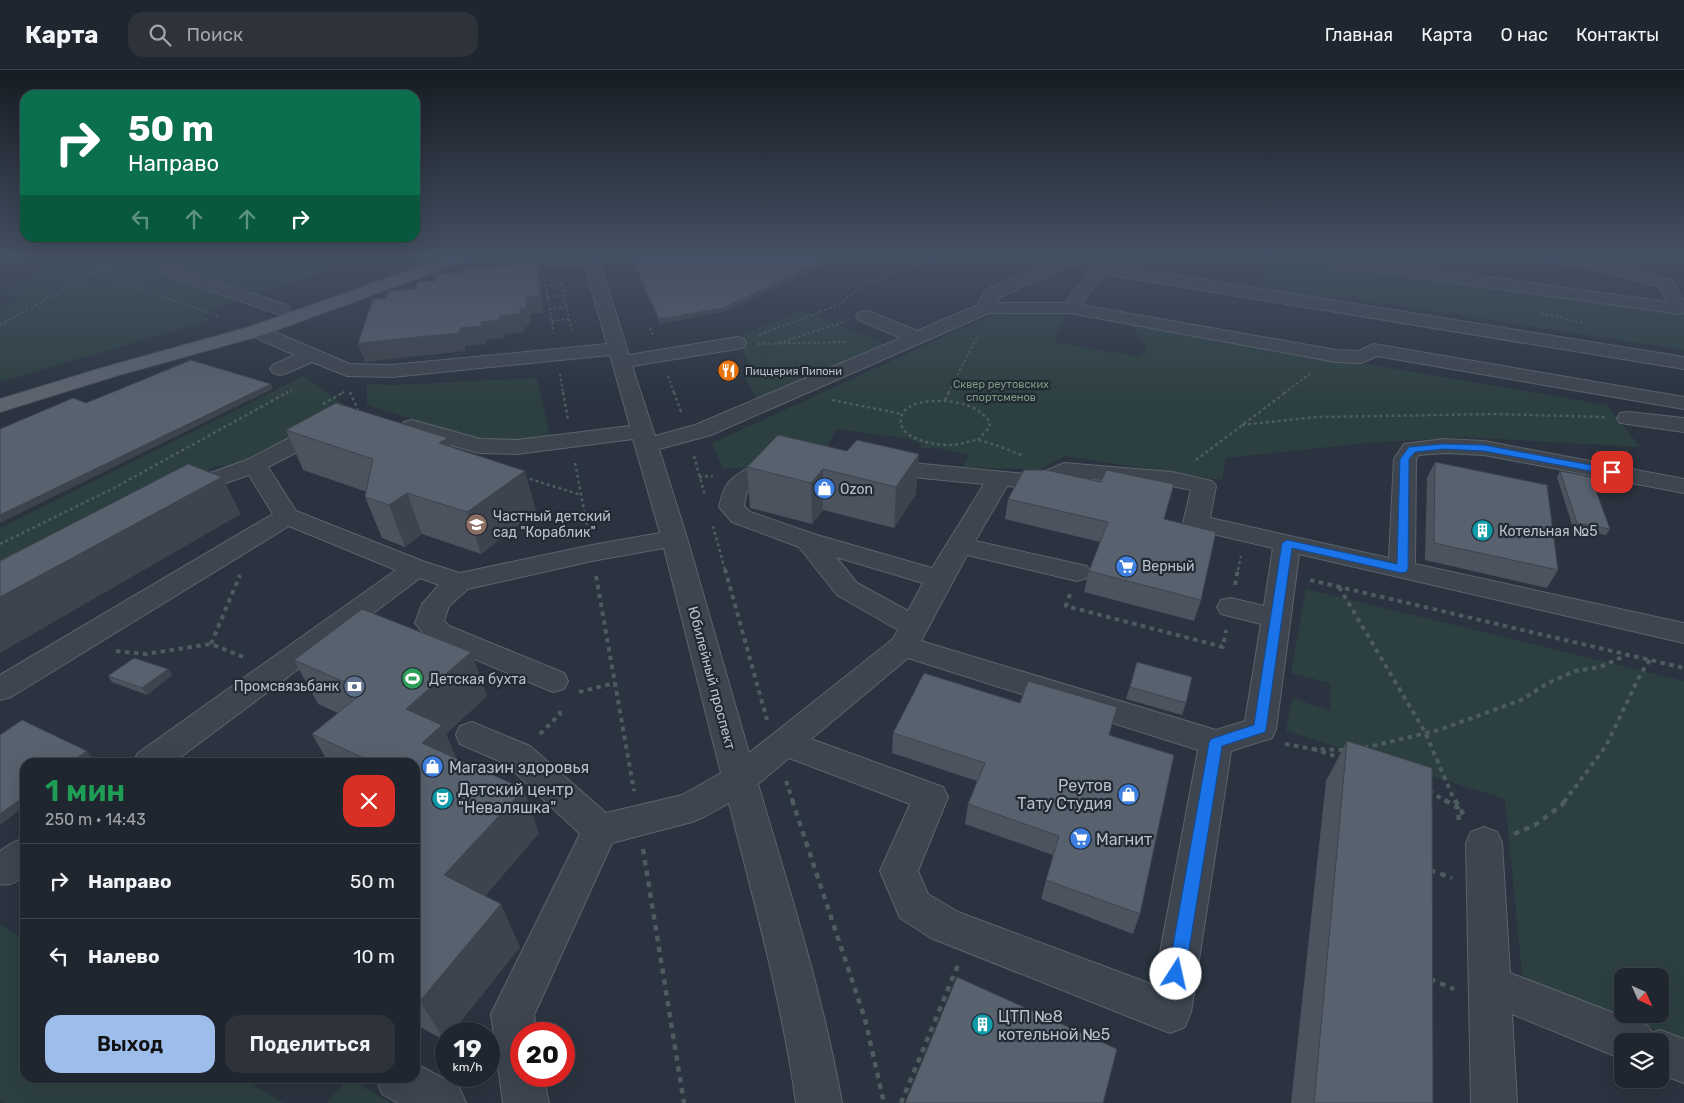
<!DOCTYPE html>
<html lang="ru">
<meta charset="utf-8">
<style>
:root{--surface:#20262f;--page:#2d323b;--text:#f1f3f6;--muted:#a2a5aa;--line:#3d434b;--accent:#9dbdeb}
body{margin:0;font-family:Rubik,sans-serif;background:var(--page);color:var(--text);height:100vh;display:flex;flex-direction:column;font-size:19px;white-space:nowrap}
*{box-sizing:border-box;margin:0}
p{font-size:16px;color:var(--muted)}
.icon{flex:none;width:28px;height:28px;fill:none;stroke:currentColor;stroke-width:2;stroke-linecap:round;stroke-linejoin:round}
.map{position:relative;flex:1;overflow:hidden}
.drawer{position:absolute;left:20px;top:688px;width:400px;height:325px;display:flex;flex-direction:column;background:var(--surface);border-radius:15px;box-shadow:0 5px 20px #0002,0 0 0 1px var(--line)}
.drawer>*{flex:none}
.guide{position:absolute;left:20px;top:20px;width:400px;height:152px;border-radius:15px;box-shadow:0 5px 20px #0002,0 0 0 1px var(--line);background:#0b6e4f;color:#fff;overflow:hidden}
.needle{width:32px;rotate:135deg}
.fabs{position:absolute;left:1614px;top:898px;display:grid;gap:10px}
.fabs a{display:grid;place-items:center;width:55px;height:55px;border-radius:10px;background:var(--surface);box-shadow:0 5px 20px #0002,0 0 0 1px var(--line);font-size:25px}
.speed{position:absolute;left:435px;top:952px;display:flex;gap:10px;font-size:25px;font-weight:700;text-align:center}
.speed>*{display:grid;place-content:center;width:65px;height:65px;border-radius:50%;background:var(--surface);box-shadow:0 5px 20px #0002,0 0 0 1px var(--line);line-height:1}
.speed small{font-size:12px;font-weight:400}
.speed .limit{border:8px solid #d22;background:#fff;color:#111}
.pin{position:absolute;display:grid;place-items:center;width:42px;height:42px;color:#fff;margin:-21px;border-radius:10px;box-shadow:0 2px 8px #0006}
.me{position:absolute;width:55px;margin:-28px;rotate:10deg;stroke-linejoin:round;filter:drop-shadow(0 0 4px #0008)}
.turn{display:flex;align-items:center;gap:18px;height:105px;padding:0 25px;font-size:22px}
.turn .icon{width:65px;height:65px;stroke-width:2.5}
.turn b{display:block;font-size:35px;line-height:42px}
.lanes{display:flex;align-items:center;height:48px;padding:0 25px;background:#0003;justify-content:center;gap:25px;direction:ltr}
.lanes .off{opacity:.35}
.round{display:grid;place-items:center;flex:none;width:52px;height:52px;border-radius:15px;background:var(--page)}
.headline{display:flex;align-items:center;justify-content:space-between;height:85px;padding:0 25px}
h1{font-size:30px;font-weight:600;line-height:38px;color:#1e9e55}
.primary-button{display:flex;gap:10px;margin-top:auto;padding:10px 25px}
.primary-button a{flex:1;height:58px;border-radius:15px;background:var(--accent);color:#111;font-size:20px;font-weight:600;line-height:58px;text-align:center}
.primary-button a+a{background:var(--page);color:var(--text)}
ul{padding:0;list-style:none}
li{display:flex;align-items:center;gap:15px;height:75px;padding:0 25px;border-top:1px solid var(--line)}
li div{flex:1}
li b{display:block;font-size:19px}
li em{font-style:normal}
header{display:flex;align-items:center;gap:30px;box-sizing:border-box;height:70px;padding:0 25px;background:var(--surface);border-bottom:1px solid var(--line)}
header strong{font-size:24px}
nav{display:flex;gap:28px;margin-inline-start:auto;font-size:18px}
.search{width:350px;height:45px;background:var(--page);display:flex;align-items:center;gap:12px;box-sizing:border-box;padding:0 18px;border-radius:15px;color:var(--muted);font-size:19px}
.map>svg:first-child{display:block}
.green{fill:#2d4041;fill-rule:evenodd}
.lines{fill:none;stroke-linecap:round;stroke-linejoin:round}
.minor-casing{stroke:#5b636c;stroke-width:2}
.major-casing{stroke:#474e58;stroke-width:2}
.path-far3{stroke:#4c5c5f;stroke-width:2;stroke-dasharray:2.5 2.5;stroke-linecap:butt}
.path-far2{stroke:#4c5c5f;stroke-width:2.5;stroke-dasharray:3 3;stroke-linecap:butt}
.path-far1{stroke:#4c5c5f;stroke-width:4;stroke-dasharray:4.5 4.5;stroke-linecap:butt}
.path{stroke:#4c5c5f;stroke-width:4.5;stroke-dasharray:5.5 5.5;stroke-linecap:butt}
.minor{fill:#3e454f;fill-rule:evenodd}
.major{fill:#5c646f;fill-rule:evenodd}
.wall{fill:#4c535f}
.shaded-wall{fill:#3e444d}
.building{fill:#58616e;stroke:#3e444d}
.route{fill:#1a73e8;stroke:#114b97}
.labels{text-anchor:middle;stroke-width:4.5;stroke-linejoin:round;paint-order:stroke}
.far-poi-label{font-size:11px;fill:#bac0c9;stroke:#222a34;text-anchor:start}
.far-park-label{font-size:11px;fill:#7b9c83;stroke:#222a34}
.poi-label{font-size:14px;fill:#bac0c9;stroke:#222a34;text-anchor:start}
.street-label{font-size:14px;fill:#bac0c9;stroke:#222a34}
.near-poi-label{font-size:16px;fill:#bac0c9;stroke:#222a34;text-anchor:start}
</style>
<header>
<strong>Карта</strong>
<div class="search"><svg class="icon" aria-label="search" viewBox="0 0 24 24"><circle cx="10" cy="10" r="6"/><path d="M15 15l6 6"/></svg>Поиск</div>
<nav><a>Главная</a><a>Карта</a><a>О нас</a><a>Контакты</a></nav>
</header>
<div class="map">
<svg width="1684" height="1033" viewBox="0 0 1684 1033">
<rect width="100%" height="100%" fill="#2a333f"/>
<path class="green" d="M21 187H369L200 244 211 250 0 312V238L20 226 0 225V223L49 196Z
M1267 187 1684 244V280L1342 227 1346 231 1261 217Z
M803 240 887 275 758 331 744 305 753 303 736 267Z
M1068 243 1054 272 1140 287 1147 279 1131 254 1607 335 1640 377 1464 367 1366 373 1226 388 1222 410 1065 386 1039 400 963 397 969 385 932 377 928 379 921 377 919 373 910 369 836 359 825 382 761 397 723 399 712 373 992 245Z
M304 306 347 337 233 397 215 396 200 406 0 492V458Z
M537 308 551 369 489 373 367 335V314L393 315Z
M1306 519 1684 611V978L1523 914 1505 729 1286 661 1292 628 1331 641 1330 613 1291 603ZM1622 906H1660V944H1622Z
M0 854 25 870V1008H242L283 1033H5L0 1029Z
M349 1008 391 1033H327Z"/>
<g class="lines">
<defs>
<path id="minor" d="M598 187 629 285 737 267 744 269 746 273 744 277 737 279 632 296 655 366 695 355 901 268 859 250 856 246 859 242 865 241 871 242 917 261 978 235 985 220 1064 187H1085L1083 190 999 227 997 233H1065L1094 195 1100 193 1684 287V299L1104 204 1081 235 1336 280 1358 281 1374 274 1684 327V339L1377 286 1361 293 1336 292 1070 243H989L711 365 659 379 687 468 749 683 893 569 898 560 837 525 799 477 732 452 719 437C721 429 723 418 729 412 743 398 770 385 789 390L793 395C783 408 759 405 748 420 746 424 745 431 744 436L750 442 817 465 932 498 984 414 881 404 873 402 869 397 873 392 881 390 1036 405 1064 393 1172 402 1212 411 1216 416 1210 448 1389 488 1394 389 1404 374 1444 369 1484 371 1684 409V423L1484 385 1444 383 1419 385 1416 389 1415 494 1684 553V573L1299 484 1276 659 1272 668 1231 681 1191 942 1185 957 1170 963 931 868 900 848 880 801 910 734 789 688 758 714C789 819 823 925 842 1033H796C782 931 754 832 729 733L704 747 692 752 612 773 534 945 537 964H521V1006H543L549 1033H503L491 944 580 764 506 694 460 674 456 665 460 656 472 652 530 676 606 743 682 725 721 703 664 478 592 491 468 519 449 536 444 551 449 556 564 603 568 611 564 619 553 622 429 570 415 553 422 534 439 515 420 508 174 692H133L138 683 396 500 289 456 11 627 0 630V605L273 444 249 405 185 427 176 425 173 420 176 415 247 390 318 353 326 351 334 353 337 358 334 363 268 397 296 441 425 492 460 503 592 475 660 463 633 369 517 384 479 383 404 362 401 357 404 352 412 350 480 369 517 370 630 356 610 285 392 307 347 306 312 292 287 303 280 305 273 303 270 299 273 295 295 285 249 265 247 261 249 257 256 255 263 257 350 294 392 295 607 274 585 197 552 196 550 193 552 190 558 188ZM1067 407 1172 416 1191 420 1183 453 1187 458 1273 478 1264 536 1231 528 1221 530 1217 537 1221 544 1261 554 1245 651 1216 660 921 571 967 485 1077 511 1087 508 1090 502 1087 496 975 471 1007 416 1039 419ZM836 487 923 513 908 541 857 513ZM908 588 1198 680 1154 915 958 842 928 824 918 801 948 727 943 717 811 669Z
M1328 187H1344L1667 232 1659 217 1611 203 1546 190 1544 187H1577L1620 196 1671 210 1684 231V243L1680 244 1336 196 1330 194Z
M168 196 287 235 290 239 287 243 281 244 275 243 162 204 160 201 162 198Z
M1628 342 1684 348V362L1620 353 1617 348 1620 343Z
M1484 757 1497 762 1502 773 1510 903 1648 956 1652 963 1660 960 1684 969V1013L1660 1004V971H1622V989L1512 944 1517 1033H1471L1466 773 1471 762Z
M25 768V805C18 811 9 817 0 814V781L12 773Z
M415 993 459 1017 466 1033H398L382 1024 376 1008H415Z"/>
<path id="major" d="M447 187H470L468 190 263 265 119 305 0 342V329L105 297 249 257Z"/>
</defs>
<use href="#minor" class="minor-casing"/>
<use href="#major" class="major-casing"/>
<path class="path-far3" d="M51 187 221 247
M483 192 537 187
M99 201 149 189
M544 208 554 263
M545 216 562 214
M547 227 564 225
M549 239 567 237
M1541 243 1584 253
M569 249 572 261
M552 251 569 249 562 212
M0 255 122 187
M650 258 653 265
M759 265 838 235 864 214 937 187
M779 273 844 252
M758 274 847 272
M560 304 563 323
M668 306 674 323
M286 323 292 320
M342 323 346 321
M948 323 978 265
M1284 323 1311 303"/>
<path class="path-far2" d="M350 322 358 340
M563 322 568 350
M674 322 681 342
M832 330 902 344
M945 330 949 322
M323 334 344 322
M1242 355 1316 347 1496 344 1605 347
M978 370 989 358 990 352C984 345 978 339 969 336 953 329 898 325 901 353 903 371 940 376 954 375 963 374 972 369 981 371 996 374 1010 381 1024 386
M694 386 705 426
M1196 390 1286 322
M575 393 588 460
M524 407 581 425
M699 407 713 406
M713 456 725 500
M0 474 116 417 288 322
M1238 500 1241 486"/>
<path class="path-far1" d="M725 499 767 650
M596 506 634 721
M1310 510 1684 598
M1235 515 1238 499
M1339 517 1425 662 1455 732
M1070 524 1066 536 1223 577 1226 560
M211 574 240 505
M116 581 145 584 211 574 246 588
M579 622 615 613
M540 664 560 644 559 636
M1285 674 1313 679 1345 680
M1364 678 1439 660 1521 630 1548 613 1575 601 1600 597 1627 585
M1313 679 1341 688
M786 711 793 732
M1429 721 1447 732
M1564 732 1606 676 1640 605 1650 590"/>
<path class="path" d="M792 730 865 949 884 1033
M1445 730 1458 738 1459 753
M1455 730 1466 749
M1514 764 1535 755 1562 735 1565 730
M643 779 684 1033
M1430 800 1452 808
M1430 909 1454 919
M901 1033 958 895"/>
<use href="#minor" class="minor"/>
<use href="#major" class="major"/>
</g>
<path class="wall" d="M631 187H820L825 189V194L723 242 660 254Z
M286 360 450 376 536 441 481 484 422 464 405 477 382 468 365 427 367 422 303 400Z
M847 381 916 424 894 458 823 440 812 454 750 438 747 397Z
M1435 392 1558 500 1547 518 1425 490 1427 408Z
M1560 401 1610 459 1606 465 1573 458 1557 407Z
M1008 429 1164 449 1201 530 1194 551 1084 522 1089 501 1100 472 1005 449Z
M471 582 487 626 446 664 456 689 539 763 485 826 520 877 445 971 415 954V692H328L312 664 338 643 318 634 294 590Z
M1137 592 1186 633 1182 645 1126 629Z
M168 599 172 605 147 625 112 612 108 606Z
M893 663 1109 665 1140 844 1133 864 1041 829 1053 785 965 754 968 734 977 711 892 683Z
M1347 671 1433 1033H1291L1326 711Z"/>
<path class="shaded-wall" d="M825 189V194L723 242 660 254 659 249Z
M537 193 541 209 543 243 531 244 530 256 525 257 524 262 504 264V268L486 270V274L465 276V281L365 292 358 273 460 258 520 239 527 227Z
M271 314 273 319 0 453V445Z
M448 368 460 408 439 373Z
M919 384 916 424 894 458 896 417Z
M823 399V440L812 454 811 413Z
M525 401 536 441 481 484 467 442Z
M222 407 241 444 0 583V527Z
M407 423 422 464 405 477 389 435Z
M471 582 487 626 446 664 461 699 441 717 406 639Z
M168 599 172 605 147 625 142 618Z
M87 681 92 687 84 692H71Z
M524 719 539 763 465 848 444 805Z
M25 726V736L0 755V744Z
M501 834 520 877 450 964H446V969L445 971 420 931Z"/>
<path class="building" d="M632 187H820L825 189 723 238 659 249Z
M537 193 539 225 527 227 526 239H520V244L500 246 499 250 481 252V256L460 258 459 263 358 273 373 229 386 228 388 221 416 219 417 212 435 211 437 204 466 202V199Z
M191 290 271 314 0 445V359L73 328 86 333Z
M336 333 448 368 439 373 525 401 467 442 407 423 389 435 365 427 373 389 286 360Z
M778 365 847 381 857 370 919 384 896 417 823 399 811 413 747 397Z
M1435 392 1547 415 1558 500 1434 473Z
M188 394 222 407 0 527V491Z
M1024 400H1046L1101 412 1106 400 1174 414 1164 449 1216 462 1201 530 1089 501 1108 452 1008 429Z
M1560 401 1591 407 1610 459 1577 453Z
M362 539 471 582 406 639 442 655 422 673 524 719 444 805 501 834 420 931 415 928V692H372L312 664 365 621 294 590Z
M134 588 168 599 142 618 108 606Z
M1137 592 1192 607 1186 633 1130 617Z
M924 603 1020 633 1028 611 1117 637 1109 665 1174 685 1140 844 1046 810 1059 766 968 734 985 693 893 663Z
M22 650 87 681 71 692H25V726L0 744V665Z
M1347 671 1432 698 1433 1033H1314Z
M957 907 1117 979 1103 1033H905Z"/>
<linearGradient id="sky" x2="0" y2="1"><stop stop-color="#171c23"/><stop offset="0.56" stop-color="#445063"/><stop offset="1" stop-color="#445063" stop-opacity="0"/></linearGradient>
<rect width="1684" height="332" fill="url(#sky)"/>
<path class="route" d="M1444 374 1484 375 1612 399 1616 402 1612 405 1484 381 1444 379 1415 382 1409 389 1408 499 1406 502 1402 503 1292 478 1266 659 1265 662 1222 676 1185 904 1183 910 1176 912 1170 910 1168 904 1209 673 1211 669 1254 655 1282 473 1287 470 1397 494 1400 389 1409 377Z"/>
<defs>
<symbol id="restaurant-disc" viewBox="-11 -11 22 22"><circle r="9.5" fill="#e8710a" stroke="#222a34"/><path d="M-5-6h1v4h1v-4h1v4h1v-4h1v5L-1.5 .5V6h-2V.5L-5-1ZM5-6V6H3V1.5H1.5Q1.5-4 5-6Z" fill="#fff"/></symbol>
<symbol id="shop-disc" viewBox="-11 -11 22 22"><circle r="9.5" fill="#3f7fe0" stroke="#222a34"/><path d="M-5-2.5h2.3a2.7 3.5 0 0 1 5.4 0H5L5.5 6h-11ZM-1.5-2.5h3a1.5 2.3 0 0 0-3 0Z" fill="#fff"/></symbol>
<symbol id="school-disc" viewBox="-11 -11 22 22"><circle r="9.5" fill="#8d6e63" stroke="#222a34"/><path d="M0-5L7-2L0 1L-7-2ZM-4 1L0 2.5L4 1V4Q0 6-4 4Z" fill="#fff"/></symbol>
<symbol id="building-disc" viewBox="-11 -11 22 22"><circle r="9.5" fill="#0f9aa8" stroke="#222a34"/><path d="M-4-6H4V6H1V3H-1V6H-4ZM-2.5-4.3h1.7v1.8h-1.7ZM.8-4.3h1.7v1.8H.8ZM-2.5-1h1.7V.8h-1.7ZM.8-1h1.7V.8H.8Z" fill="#fff"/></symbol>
<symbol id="supermarket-disc" viewBox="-11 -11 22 22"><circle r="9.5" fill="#3f7fe0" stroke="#222a34"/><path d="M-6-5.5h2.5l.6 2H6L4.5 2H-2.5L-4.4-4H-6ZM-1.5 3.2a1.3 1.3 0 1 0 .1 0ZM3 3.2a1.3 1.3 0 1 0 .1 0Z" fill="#fff"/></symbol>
<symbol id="stadium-disc" viewBox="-11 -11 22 22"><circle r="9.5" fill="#2e9e5b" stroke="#222a34"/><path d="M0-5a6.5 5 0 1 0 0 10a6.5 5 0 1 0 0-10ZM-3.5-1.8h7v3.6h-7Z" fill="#fff"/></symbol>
<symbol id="bank-disc" viewBox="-11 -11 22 22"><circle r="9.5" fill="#5c6f8a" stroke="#222a34"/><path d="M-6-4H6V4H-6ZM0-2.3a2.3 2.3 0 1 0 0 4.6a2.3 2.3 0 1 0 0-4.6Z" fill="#fff"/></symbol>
<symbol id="theatre-disc" viewBox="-11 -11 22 22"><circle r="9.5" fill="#0f9aa8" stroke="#222a34"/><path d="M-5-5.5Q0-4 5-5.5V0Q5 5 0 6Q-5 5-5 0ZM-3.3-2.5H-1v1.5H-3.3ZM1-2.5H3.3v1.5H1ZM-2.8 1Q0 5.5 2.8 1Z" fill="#fff"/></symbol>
</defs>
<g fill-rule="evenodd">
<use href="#restaurant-disc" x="716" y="288" width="25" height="25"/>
<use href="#shop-disc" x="812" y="406" width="25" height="25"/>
<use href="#school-disc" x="464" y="442" width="25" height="25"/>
<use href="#building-disc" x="1470" y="448" width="25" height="25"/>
<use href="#supermarket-disc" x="1114" y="484" width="25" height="25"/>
<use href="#stadium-disc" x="400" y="596" width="25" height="25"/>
<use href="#bank-disc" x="342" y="604" width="25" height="25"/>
<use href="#shop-disc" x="420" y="684" width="25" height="25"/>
<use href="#shop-disc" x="1116" y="712" width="25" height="25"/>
<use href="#theatre-disc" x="430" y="716" width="25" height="25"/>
<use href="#supermarket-disc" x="1068" y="756" width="25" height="25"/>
<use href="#building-disc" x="970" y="942" width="25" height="25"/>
</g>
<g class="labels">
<g class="far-poi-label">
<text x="745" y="305">Пиццерия Пипони</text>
</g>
<g class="far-park-label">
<text x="1001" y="318">Сквер реутовских<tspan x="1001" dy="13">спортсменов</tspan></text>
</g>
<g class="poi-label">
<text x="840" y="424">Ozon</text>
<text x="493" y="451">Частный детский<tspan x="493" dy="16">сад "Кораблик"</tspan></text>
<text x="1499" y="466">Котельная №5</text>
<text x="1142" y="501">Верный</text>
<text x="429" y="614">Детская бухта</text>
<text x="339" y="621" text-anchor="end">Промсвязьбанк</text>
</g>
<g class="street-label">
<text transform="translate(712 608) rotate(75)" y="5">Юбилейный проспект</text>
</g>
<g class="near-poi-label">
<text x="449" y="703">Магазин здоровья</text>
<text x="1112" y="721" text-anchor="end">Реутов<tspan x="1112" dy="18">Тату Студия</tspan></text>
<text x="458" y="725">Детский центр<tspan x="458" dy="18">"Неваляшка"</tspan></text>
<text x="1096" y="775">Магнит</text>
<text x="998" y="952">ЦТП №8<tspan x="998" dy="18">котельной №5</tspan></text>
</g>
</g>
</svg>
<div class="fabs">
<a><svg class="needle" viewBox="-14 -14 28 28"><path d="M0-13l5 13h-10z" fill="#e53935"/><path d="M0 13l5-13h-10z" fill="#a2a5aa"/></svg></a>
<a><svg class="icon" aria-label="layers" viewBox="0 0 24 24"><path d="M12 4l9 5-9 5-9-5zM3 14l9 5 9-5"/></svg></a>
</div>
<div class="speed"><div>19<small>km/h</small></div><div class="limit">20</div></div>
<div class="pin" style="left:1612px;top:402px;background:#d93025"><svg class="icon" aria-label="arrive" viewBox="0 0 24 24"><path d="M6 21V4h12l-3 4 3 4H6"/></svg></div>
<svg class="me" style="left:1176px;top:904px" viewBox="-20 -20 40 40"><circle r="19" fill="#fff"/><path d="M0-13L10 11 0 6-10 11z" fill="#1a73e8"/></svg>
<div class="guide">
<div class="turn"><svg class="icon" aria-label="right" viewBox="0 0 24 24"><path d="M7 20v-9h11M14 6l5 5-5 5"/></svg><div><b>50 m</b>Направо</div></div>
<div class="lanes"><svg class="icon off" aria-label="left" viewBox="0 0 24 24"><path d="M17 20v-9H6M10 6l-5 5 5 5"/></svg><svg class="icon off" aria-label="ahead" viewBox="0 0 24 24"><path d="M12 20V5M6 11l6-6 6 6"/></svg><svg class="icon off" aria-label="ahead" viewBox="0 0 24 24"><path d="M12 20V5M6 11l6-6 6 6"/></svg><svg class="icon" aria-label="right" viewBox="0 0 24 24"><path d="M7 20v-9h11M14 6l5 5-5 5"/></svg></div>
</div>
<section class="drawer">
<div class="headline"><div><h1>1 мин</h1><p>250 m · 14:43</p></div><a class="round" style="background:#d93025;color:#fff"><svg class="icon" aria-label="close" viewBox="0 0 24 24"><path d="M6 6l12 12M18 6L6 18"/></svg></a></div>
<ul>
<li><svg class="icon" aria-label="right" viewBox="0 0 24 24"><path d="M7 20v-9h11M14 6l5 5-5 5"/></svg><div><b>Направо</b></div><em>50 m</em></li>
<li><svg class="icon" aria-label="left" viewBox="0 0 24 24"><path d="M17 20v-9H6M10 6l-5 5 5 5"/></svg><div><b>Налево</b></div><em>10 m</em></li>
</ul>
<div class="primary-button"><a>Выход</a><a>Поделиться</a></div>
</section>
</div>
